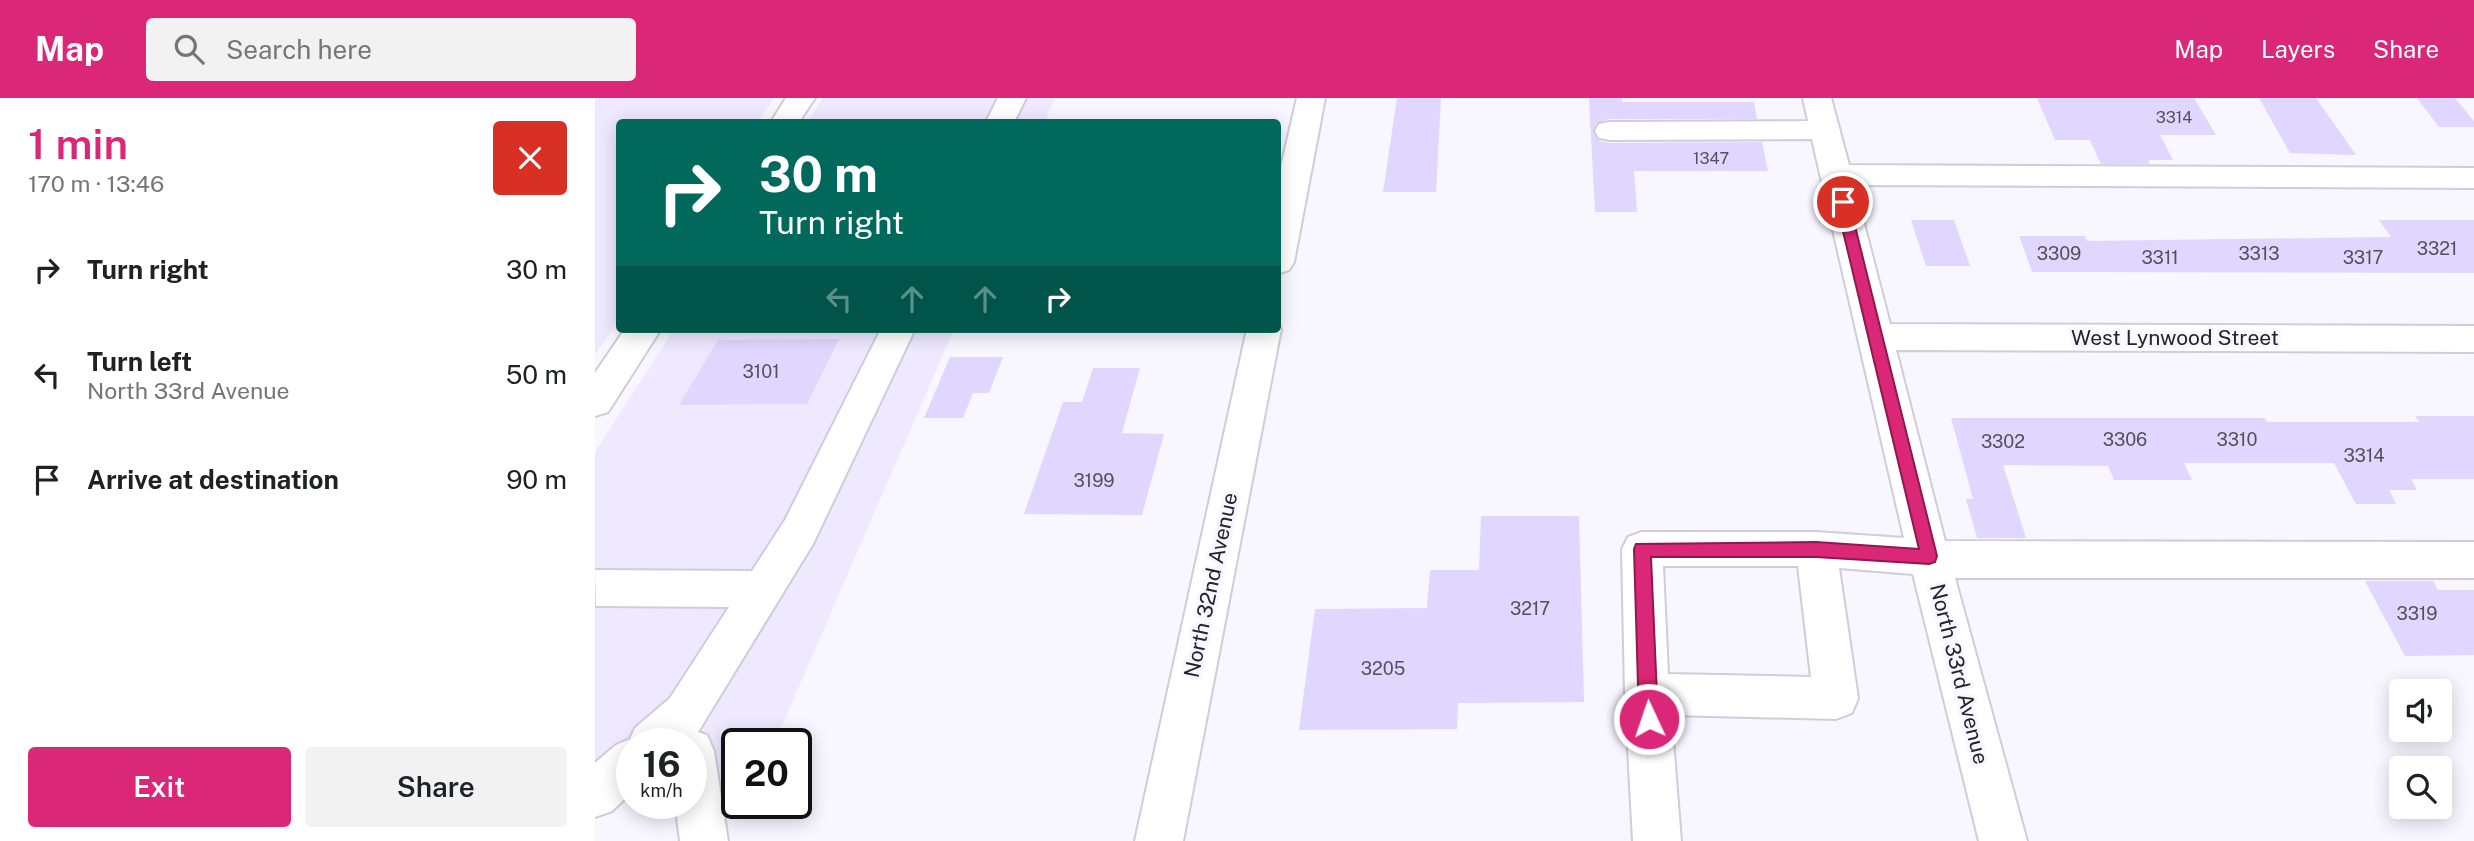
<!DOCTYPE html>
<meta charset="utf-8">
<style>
:root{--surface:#fff;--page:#f2f2f2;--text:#202124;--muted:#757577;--accent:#db2777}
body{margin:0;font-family:"Public Sans",sans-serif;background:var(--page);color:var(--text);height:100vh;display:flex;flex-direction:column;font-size:26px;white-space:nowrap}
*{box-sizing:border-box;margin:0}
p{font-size:23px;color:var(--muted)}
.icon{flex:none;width:38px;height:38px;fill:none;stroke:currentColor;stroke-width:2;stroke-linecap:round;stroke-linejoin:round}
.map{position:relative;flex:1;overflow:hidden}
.side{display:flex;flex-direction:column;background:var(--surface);width:595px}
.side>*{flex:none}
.guide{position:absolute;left:21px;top:21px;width:665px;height:214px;border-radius:7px;box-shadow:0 4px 18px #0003;background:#00695c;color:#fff;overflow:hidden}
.tools{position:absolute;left:1794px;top:581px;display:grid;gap:14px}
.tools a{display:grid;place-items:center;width:63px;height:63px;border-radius:7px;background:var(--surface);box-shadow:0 4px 18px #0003;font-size:35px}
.speed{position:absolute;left:21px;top:630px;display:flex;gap:14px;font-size:35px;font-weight:700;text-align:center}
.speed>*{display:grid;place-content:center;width:91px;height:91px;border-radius:50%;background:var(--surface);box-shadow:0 4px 18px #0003;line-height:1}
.speed small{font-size:18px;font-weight:400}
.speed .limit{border:4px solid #111;border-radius:10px;background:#fff;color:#111}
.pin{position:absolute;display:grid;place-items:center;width:60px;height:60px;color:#fff;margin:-30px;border:4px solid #fff;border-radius:50%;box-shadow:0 2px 7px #0007}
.me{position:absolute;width:77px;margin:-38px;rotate:357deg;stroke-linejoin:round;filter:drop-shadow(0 0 5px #0008)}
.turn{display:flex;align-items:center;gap:24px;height:147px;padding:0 28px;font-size:32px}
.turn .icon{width:91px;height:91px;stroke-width:2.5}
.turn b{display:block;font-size:49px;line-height:60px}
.lanes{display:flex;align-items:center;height:66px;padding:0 28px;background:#0003;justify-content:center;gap:35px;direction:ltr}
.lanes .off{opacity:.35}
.round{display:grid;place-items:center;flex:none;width:74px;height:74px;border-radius:7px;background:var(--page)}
.head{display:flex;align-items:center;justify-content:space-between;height:119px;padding:0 28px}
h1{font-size:42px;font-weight:600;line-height:52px;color:var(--accent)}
.primary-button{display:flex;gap:14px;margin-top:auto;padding:14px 28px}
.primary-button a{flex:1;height:80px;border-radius:7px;background:var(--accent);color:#fff;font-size:28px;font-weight:600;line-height:80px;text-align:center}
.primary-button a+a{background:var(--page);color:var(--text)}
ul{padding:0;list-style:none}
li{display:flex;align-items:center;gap:21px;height:105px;padding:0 28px}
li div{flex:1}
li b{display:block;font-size:26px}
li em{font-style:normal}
header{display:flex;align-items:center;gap:42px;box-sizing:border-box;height:98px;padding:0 35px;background:var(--accent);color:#fff}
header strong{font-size:33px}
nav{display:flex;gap:38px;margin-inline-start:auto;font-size:24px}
.search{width:490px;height:63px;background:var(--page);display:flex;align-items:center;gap:18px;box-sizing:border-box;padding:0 24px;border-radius:7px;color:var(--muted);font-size:26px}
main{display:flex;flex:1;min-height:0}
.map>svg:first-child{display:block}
.built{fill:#efe9ff}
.building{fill:#e1d6fd}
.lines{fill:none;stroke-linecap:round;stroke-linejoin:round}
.minor-casing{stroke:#d0ccda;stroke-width:4}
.minor{fill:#fff;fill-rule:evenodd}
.route{fill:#db2777;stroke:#8e194d;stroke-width:2}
.labels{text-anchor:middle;stroke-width:7;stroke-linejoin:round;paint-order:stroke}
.far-number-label{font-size:16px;fill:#53505d}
.number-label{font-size:18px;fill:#53505d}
.street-label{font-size:21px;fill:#242328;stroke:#f8f6ff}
</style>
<header>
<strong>Map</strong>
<div class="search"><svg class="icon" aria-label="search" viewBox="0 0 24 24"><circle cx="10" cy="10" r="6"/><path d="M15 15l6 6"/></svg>Search here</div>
<nav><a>Map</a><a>Layers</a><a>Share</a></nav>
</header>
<main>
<section class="side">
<div class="head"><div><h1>1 min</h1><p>170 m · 13:46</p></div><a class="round" style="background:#d93025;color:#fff"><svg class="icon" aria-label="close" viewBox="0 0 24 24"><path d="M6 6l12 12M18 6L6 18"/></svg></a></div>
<ul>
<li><svg class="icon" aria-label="right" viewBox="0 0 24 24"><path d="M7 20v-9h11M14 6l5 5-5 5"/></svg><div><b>Turn right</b></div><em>30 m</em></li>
<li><svg class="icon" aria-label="left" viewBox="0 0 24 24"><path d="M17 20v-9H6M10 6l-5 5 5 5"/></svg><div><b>Turn left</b><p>North 33rd Avenue</p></div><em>50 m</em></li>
<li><svg class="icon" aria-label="arrive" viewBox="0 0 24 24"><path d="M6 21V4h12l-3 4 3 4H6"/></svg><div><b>Arrive at destination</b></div><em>90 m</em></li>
</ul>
<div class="primary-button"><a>Exit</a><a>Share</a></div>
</section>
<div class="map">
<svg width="1879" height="743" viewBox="0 0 1879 743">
<rect width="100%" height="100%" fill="#f8f6ff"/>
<path class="built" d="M0 0H179L162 24H24V222L0 257Z
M228 0H460L449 24H212Z
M79 231H359L179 646H142V686H96V646H37L0 687V354Z"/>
<path class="building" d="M802 0H846L841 94H788Z
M994 0H1027V4H1159L1162 21H1015L1002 25 998 34 1004 43 1015 45 1167 44 1173 73H1039L1042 114H1000Z
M1442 0H1599L1621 37H1565L1578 62H1553L1555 66H1506L1495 42H1460Z
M1664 0H1721L1761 57 1695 55Z
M1822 0H1860L1879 23V29H1844Z
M1316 122H1359L1375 168H1331Z
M1784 122H1879V175L1437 174 1424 138H1490L1492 143 1796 139Z
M244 241 212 306 84 307 123 242Z
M355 259H408L394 295H378L368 320H329Z
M498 270H545L527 335 569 336 547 417 429 416 468 304H487Z
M1820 318H1879V381H1816L1822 392H1794L1801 406H1761L1739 365H1589L1597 382H1519L1513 368 1408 367 1431 440H1382L1371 401H1378L1356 320H1670L1672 324H1825Z
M886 418H984L989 604 863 605 862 631 704 632 720 511 832 510 835 472H884Z
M1770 483H1838L1843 492H1879V557L1810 558Z"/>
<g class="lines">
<defs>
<path id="minor" d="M191 0H220L204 24H176Z
M403 0H431L419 24H391Z
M702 0H730L699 164 694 172 682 176V86Z
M1208 0H1236L1254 67 1879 70V90L1259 87 1295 226 1879 228V254L1301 252 1350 443 1879 444V480H1360L1432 743H1384L1318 476 1244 470 1263 600 1257 615 1241 621 1076 617 1086 743H1038L1030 596 1027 451 1033 439 1047 434H1221L1309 440 1217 41 1015 42 1004 40 1000 33 1004 26 1015 24 1213 23ZM1068 468H1203L1216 579 1073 576Z
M682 224 686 231 588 743H540L652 231H682Z
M30 231H66L13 314 0 318V275Z
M286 231H320L218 446 103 634 112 637 119 653 133 743H85L80 705H96V646H37V694L17 713 0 719V665L21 647 35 641 40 630 75 600 134 509 1 508 0 472 157 473 190 422Z"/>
</defs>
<use href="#minor" class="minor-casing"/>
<use href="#minor" class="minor"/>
</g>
<path class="route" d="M1248 100 1254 104 1342 458 1340 464 1334 466 1221 459H1056L1063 621 1060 627 1054 630 1047 627 1044 621 1039 451 1041 446 1221 444 1324 451 1241 104Z"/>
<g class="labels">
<g class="far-number-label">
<text x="1579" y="25">3314</text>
<text x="1116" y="66">1347</text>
</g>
<g class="number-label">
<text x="1842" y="157">3321</text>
<text x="1464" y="162">3309</text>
<text x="1664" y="162">3313</text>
<text x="1565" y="166">3311</text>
<text x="1768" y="166">3317</text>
<text x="166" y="280">3101</text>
<text x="1530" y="348">3306</text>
<text x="1642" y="348">3310</text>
<text x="1408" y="350">3302</text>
<text x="1769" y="364">3314</text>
<text x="499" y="389">3199</text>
<text x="935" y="517">3217</text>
<text x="1822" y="522">3319</text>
<text x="788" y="577">3205</text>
</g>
<g class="street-label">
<text x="1580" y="247">West Lynwood Street</text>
<text transform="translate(616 487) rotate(-78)" y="7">North 32nd Avenue</text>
<text transform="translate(1364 576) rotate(76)" y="7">North 33rd Avenue</text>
</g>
</g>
</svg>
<div class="tools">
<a><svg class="icon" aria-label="sound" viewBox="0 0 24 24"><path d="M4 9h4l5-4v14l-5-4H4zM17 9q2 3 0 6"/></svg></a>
<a><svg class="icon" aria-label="search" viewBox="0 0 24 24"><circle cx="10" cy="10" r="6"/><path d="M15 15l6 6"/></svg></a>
</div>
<div class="speed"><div>16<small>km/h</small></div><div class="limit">20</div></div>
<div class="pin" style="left:1248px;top:104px;background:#d93025"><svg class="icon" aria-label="arrive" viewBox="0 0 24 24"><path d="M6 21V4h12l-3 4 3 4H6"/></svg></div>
<svg class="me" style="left:1054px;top:621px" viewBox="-20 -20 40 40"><circle r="17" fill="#db2777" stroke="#fff" stroke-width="3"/><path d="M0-11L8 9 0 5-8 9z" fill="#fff"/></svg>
<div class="guide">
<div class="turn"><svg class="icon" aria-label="right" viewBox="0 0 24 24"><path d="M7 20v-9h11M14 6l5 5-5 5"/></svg><div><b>30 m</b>Turn right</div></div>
<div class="lanes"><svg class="icon off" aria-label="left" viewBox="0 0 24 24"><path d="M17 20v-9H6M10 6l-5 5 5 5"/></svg><svg class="icon off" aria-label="ahead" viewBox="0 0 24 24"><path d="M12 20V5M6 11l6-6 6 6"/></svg><svg class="icon off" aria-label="ahead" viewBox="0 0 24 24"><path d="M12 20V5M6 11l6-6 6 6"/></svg><svg class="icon" aria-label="right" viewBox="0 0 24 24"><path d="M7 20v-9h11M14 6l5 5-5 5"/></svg></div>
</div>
</div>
</main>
